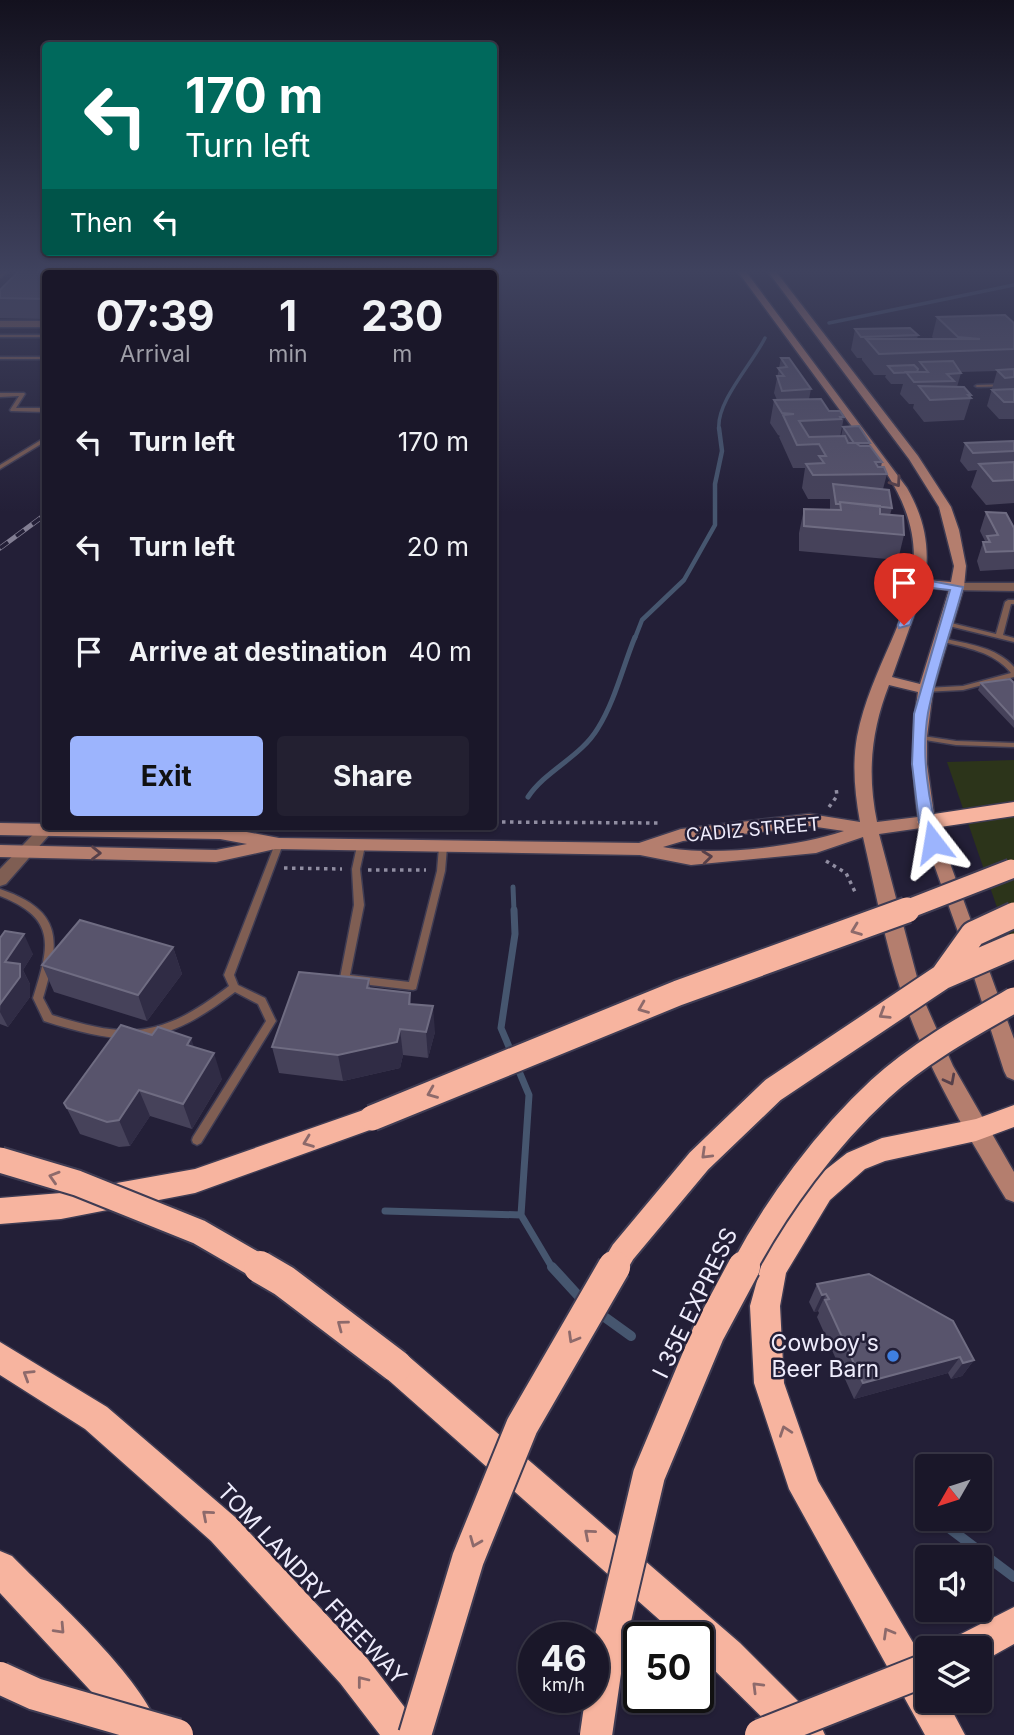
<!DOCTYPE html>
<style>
:root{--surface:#1a1729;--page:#232031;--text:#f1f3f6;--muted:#9f9fa8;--line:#383646;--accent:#9cb4fd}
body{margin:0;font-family:Inter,sans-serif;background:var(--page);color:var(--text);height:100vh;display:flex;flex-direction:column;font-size:26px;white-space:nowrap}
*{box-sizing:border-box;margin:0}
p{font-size:23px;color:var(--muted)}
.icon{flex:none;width:38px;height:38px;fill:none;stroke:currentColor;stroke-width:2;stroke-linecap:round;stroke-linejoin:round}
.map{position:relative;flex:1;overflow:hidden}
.side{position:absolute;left:42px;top:270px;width:455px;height:560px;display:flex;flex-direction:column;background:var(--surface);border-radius:7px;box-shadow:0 2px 5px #0004,0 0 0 2px var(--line)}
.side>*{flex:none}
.guide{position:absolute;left:42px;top:42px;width:455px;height:214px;border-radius:7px;box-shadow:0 2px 5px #0004,0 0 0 2px var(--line);background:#00695c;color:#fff;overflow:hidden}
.needle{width:46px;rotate:231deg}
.fabs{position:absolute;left:915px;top:1454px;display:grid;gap:14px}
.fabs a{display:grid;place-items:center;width:77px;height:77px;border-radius:7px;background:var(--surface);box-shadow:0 2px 5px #0004,0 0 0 2px var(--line);font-size:35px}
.speed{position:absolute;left:518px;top:1622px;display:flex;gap:14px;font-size:35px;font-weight:700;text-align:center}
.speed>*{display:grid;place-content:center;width:91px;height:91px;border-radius:50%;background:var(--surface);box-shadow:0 2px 5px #0004,0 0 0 2px var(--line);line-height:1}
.speed small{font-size:18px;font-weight:400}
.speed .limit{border:4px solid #111;border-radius:10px;background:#fff;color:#111}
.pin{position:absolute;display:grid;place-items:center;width:60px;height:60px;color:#fff;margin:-72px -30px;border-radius:50% 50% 50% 0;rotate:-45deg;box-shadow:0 0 7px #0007}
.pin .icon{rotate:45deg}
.me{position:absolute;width:77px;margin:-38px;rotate:346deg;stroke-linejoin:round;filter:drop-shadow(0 0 5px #0008)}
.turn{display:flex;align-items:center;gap:24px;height:147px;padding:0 28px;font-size:32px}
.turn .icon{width:91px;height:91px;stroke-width:2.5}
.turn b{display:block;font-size:49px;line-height:60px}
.then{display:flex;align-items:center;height:66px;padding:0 28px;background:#0003;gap:14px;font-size:26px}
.eta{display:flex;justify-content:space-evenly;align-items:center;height:119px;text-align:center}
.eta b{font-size:42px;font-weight:700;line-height:49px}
.primary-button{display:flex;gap:14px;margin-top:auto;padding:14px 28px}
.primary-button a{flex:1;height:80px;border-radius:7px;background:var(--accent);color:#111;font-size:28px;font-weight:700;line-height:80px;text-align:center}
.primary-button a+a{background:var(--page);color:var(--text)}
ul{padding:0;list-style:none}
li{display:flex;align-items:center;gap:21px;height:105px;padding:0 28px}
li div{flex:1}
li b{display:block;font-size:26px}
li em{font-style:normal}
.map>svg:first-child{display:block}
.green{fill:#2c341a}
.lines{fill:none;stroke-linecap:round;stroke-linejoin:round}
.stream-far4{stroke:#46566f;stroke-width:3.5}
.stream-far3{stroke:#46566f;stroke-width:4.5}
.stream-far2{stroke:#46566f;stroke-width:5}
.stream-far1{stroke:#46566f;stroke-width:7}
.stream{stroke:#46566f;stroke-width:10}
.lane-casing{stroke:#3f3c53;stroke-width:3}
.street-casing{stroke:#3f3c53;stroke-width:3}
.secondary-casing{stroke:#3f3c53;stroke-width:3}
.highway-casing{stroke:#3f3c53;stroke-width:3}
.path{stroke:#908da1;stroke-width:3.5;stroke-dasharray:3.5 4.5;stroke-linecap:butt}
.lane{fill:#7f5e53;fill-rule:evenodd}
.street{fill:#7f5e53;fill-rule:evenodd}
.secondary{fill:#b47e6e;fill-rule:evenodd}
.highway{fill:#f7b49f;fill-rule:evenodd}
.rail-far1-casing{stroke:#827e93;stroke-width:4.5}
.rail-casing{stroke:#827e93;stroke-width:5}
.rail-far1{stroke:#231f37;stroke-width:2.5;stroke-dasharray:9;stroke-linecap:butt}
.rail{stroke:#231f37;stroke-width:3.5;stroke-dasharray:10;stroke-linecap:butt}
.highway-bridge-far2-casing{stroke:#3f3c53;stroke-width:23;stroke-linecap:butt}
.highway-bridge-far1-casing{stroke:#3f3c53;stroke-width:29;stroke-linecap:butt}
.highway-bridge-casing{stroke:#3f3c53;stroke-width:36;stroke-linecap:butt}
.highway-bridge-far2{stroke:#f7b49f;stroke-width:19}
.highway-bridge-far1{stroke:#f7b49f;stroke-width:25}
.highway-bridge{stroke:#f7b49f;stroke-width:32}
.wall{fill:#46425a}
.shaded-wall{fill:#302c45}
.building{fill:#58546c;stroke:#6f6c82;stroke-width:2}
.oneway{stroke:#56404a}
.oneway2{stroke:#8d6a6b}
.route{fill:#9cb4fd;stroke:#6575a4;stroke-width:2}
.shop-dot{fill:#3f7fe0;stroke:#231f37;stroke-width:2.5}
.labels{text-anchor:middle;stroke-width:5;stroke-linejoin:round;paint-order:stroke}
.street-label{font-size:19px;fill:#eeecfc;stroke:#231f37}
.near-street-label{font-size:23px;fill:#eeecfc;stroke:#231f37}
.near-poi-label{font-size:23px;fill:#eeecfc;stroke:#231f37;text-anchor:end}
</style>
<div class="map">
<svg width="1014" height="1735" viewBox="0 0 1014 1735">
<rect width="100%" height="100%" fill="#231f37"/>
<path class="green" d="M1014 760V957L947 762Z"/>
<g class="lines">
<path class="stream-far4" d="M829 323 1014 285
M719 429C716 402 752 364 765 338"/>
<path class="stream-far3" d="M635 638 642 620 684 580 715 525V484L722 451 719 428"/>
<path class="stream-far2" d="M528 797C546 770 581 757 598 728 615 701 623 666 635 637
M513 887 514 911"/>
<path class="stream-far1" d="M512 1054 501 1028 515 934 514 910
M516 1064 529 1095 521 1215 553 1269
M385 1211 521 1215"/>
<path class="stream" d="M552 1267 584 1302
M599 1313 631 1336
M941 1522 1014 1577"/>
<defs>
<path id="lane" d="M7 269H11L0 278V275Z
M151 269H155L152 273H148Z
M0 335H46V337H0Z
M0 357H46V359H0Z
M1014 384V386L977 387 975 386 977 385Z
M0 393H24L25 394 16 408H46V412L11 411 10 410 19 396 0 397Z
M46 437V441L0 469V465Z
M1008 600H1014V604H1011L1003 635 1014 638V642L945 625 944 624 947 622 996 634 1005 602Z
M942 638C967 644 997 647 1014 667V677L963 690 923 692 922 690 926 688 963 686 1011 673C993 651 966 648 940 641L939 640Z
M916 735 956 741 1014 743V747L956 745 919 739H916L915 737Z
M279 841 283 844 234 975 238 985 265 998 276 1021 201 1143 197 1145 193 1143 192 1140 193 1137 266 1021 258 1004 235 992C163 1047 129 1048 44 1021L33 998C49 946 58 919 0 896V889C64 911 60 941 43 998L52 1015C131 1040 162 1037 229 986L224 975 275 844Z
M361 843 365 846 360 869 364 905 350 975 409 982 437 871 439 847 443 844 447 847 445 871 416 989 413 990 345 982 342 981 340 978 354 905 352 869 357 846Z"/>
<path id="street" d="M0 321H46V327H0Z
M957 583H1014V591L952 590 950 587Z
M46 821V826H57L6 884 0 886V869Z"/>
<path id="secondary" d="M736 269H744L907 488C924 518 930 545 925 580L951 582 954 566 939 507 909 459 766 269H774L918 456 951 507 959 530 966 566 964 587 933 690 927 737V764L935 822 1014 1039V1080L1007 1077 1004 1071 973 974 921 828 879 834 922 996 953 1066 1014 1172V1202L1006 1199C967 1134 926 1067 902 994 885 943 875 889 863 837L816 853 691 865 640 855 275 849 216 862 0 857V845L216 850 247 844 220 839 0 835V823L220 827 279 838 639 843 681 829 810 814 860 822C855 794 852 765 857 737 877 636 954 579 887 474ZM924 587 949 590 920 684 892 677ZM889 685 918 692C911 740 912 770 918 817L877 822C867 774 871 731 889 685ZM810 826 844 831C796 847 713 857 663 847L683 841Z"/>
<path id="highway" d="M1014 802V816L927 829 917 822 927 815Z
M1014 1105V1127L976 1141 885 1161 865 1169 830 1200 786 1273 780 1306 784 1383 818 1481 928 1668V1701H947L965 1735H925L789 1489 754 1383 750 1306 763 1259 810 1182 847 1153 882 1138 976 1119Z
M372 1107 381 1110 385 1118 381 1126 195 1193 61 1219 0 1224V1198L61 1193 195 1169Z
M0 1342 107 1407 235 1517 366 1657 416 1722 422 1735H380L340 1683 211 1541 85 1429 0 1375Z
M396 1351 407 1355 740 1643 819 1722 825 1735H780L698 1654V1638H680L385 1377 381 1366 385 1355Z
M0 1551 12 1556C55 1600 135 1670 158 1725L153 1735H124L101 1702 0 1593Z
M1014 1607V1644L980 1663V1648H954L959 1635Z"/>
</defs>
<use href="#lane" class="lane-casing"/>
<use href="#street" class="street-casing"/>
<use href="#secondary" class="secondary-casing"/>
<use href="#highway" class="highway-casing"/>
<path class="path" d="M829 807 837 796 836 787
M494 822 662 823
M826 861 846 873 856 894
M284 868 342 869
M368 870H426"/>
<use href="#lane" class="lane"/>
<use href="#street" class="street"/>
<use href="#secondary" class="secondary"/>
<use href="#highway" class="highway"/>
<defs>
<path id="rail-far1" d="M342 273 344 269"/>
<path id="rail" d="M0 548 46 514"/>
</defs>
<use href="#rail-far1" class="rail-far1-casing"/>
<use href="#rail" class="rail-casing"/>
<use href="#rail-far1" class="rail-far1"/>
<use href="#rail" class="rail"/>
<defs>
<path id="highway-bridge-far2" d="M903 911 1011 869"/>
<path id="highway-bridge-far1" d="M943 976 973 934 1014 915
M372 1118 678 993 907 910
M0 1160 77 1183 199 1232 263 1269
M613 1269 623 1252 699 1161 773 1090 942 977 1014 946
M743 1269C777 1205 826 1139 880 1089 919 1053 968 1026 1014 1000"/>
<path id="highway-bridge" d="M260 1267 284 1281 396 1366
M0 1678 35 1694 177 1735
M415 1735 468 1559 522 1426 614 1267
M596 1735 609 1645 649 1475 708 1334 744 1267
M761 1735 928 1669"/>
</defs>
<use href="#highway-bridge-far2" class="highway-bridge-far2-casing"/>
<use href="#highway-bridge-far1" class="highway-bridge-far1-casing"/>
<use href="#highway-bridge" class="highway-bridge-casing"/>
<use href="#highway-bridge-far2" class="highway-bridge-far2"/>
<use href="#highway-bridge-far1" class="highway-bridge-far1"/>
<use href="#highway-bridge" class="highway-bridge"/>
</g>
<path class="wall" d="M21 269H131L132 273H46V319L0 318V290Z
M937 317 1014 323V419H999L987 406 997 371 960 372 961 373 957 387 971 395V398L964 420 924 422 913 408 914 404H909L900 394 903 384H891L885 377 886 375H874L862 360V358H857L851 350 855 329 918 335 917 339H934L932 337Z
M781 358 811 389 809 399 829 411 844 417 840 437H841L843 427 870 443 869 446 882 462 881 467 887 474 883 489 892 508 890 515 904 535 898 560 799 551V533L804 509 830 510V499H808L802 488 805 468H793L779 437 780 436 778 435 770 423 774 400H777L774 393Z
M1014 441V503L986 505 971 487 977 470 968 471 960 461 965 443Z
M986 512 1014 528V569L980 571 977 561 983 542 985 541 980 531Z
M981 683H1014V728L978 690Z
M0 938 33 954 23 970 30 984V997L8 1027 0 1024Z
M173 947 182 974 147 1021 54 992 42 965Z
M369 979 370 988 410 993 411 1004 435 1032 428 1058 403 1055 400 1068 343 1081 279 1073 272 1047Z
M194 1047 222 1079 192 1129 150 1116 130 1146 119 1147 80 1134 64 1103Z
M817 1284 974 1360 962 1376 951 1379 948 1373 854 1399 817 1317 819 1313 818 1311 814 1312 809 1302Z"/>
<path class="shaded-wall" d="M122 269H131L132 273H119Z
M24 934 33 954 23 970 30 984V997L8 1027 0 1012 5 962Z
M173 947 182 974 147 1021 138 995Z
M433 1006 435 1032 428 1058 426 1032Z
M400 1029 403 1055 400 1068 343 1081 338 1055Z
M191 1038 200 1064 187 1045Z
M214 1053 222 1079 192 1129 183 1104Z
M139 1090 150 1116 130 1146 119 1120Z
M826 1294 818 1311 814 1312 822 1295Z
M960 1357 948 1373 854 1399 863 1383Z
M974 1360 962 1376 951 1379 963 1363Z"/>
<path class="building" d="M21 269H122L119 273H46V299L0 298V290Z
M1005 315 1014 323V349L879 354 866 339H980L958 337 937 317Z
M910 328 918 335 861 337 855 329Z
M781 358H789L811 389 782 391 777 376H784L778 368 787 367Z
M953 361 961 373 947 374 954 381 914 382 906 372H928L920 362Z
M914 365 918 369 917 372 894 373 888 366Z
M1014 369V377L1005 378 997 370Z
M919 386 964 387 971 395H968L971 398 930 400Z
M1014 389V402H1004L992 390Z
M821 399 829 411H840L844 417H840L841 419 799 421 809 437 845 436 848 443H854L843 427 859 426 870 443H856L860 446H870L882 462H875L878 467H884L887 474 813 475 806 464 824 463 819 456H826L819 444 797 445 783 415 794 414 782 413 774 400Z
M1014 441V451L973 453 965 443Z
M1014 462V480L993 481 979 464Z
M833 484 889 490 892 508 840 502V504H836Z
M840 502 880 506V514L903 516 904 535 804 526V509L841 510Z
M986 512 1006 513 1014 528V551L986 552 983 542H990L987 536 998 535Z
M1010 679 1014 683V719L981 683Z
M80 920 173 947 138 995 42 965Z
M5 931 24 934 5 962 20 964V977L0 1004V938Z
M299 972 369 979 367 988 410 993 409 1004 433 1006 426 1032 400 1029 397 1042 338 1055 272 1047Z
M121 1025 152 1035 158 1027 191 1038 187 1045 214 1053 183 1104 139 1090 119 1120 107 1122 67 1108 64 1103Z
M869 1274 953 1321 974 1360 963 1363 960 1357 863 1383 825 1300 829 1299 826 1294 822 1295 817 1284Z"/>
<defs><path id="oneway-chevron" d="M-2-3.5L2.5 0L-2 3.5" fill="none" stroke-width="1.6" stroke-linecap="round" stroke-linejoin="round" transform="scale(1.75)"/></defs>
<g class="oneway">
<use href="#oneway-chevron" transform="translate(896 482) rotate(55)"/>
<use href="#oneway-chevron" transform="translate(96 853) rotate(1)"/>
<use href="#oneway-chevron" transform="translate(707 857) rotate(-6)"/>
<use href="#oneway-chevron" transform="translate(950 1080) rotate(62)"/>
</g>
<g class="oneway2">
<use href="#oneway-chevron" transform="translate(856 930) rotate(159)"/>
<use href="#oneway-chevron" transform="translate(643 1008) rotate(158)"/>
<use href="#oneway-chevron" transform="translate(884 1014) rotate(148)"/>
<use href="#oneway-chevron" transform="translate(432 1093) rotate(158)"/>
<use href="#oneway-chevron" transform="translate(308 1142) rotate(159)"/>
<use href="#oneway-chevron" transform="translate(706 1154) rotate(136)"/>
<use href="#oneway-chevron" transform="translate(54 1177) rotate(-163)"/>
<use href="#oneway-chevron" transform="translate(342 1325) rotate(-143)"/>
<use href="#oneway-chevron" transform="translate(573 1338) rotate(120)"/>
<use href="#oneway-chevron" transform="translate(28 1375) rotate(-148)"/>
<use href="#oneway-chevron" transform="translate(785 1431) rotate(-109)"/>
<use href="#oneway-chevron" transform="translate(207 1515) rotate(-139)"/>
<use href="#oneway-chevron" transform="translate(589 1534) rotate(-139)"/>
<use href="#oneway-chevron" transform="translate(475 1542) rotate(112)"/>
<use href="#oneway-chevron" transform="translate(60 1629) rotate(47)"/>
<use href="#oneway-chevron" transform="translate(888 1633) rotate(-120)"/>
<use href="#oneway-chevron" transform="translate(362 1681) rotate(-128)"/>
<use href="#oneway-chevron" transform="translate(757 1687) rotate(-135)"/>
</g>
<linearGradient id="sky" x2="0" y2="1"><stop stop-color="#13111e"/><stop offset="0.53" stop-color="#3f425e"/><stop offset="1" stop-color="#3f425e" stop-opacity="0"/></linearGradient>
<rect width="1014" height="512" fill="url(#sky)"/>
<path class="route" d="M920 579 963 587C952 629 936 671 928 713 921 754 928 803 941 842L933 847 926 842 919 822 912 764 914 714 950 590 924 587 910 625 899 628 898 625 914 583Z"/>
<circle class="shop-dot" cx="893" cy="1356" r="7"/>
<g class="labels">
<g class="street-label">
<text transform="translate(753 829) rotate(-5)" y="7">CADIZ STREET</text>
</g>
<g class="near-street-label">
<text transform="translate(695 1303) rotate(-64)" y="8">I 35E EXPRESS</text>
<text transform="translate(312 1584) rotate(47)" y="8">TOM LANDRY FREEWAY</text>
</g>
<g class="near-poi-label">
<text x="879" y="1351">Cowboy's<tspan x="879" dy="26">Beer Barn</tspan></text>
</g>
</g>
</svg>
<div class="fabs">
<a><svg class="needle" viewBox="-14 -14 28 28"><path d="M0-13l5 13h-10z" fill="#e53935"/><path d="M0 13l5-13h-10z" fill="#9f9fa8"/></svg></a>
<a><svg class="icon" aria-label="sound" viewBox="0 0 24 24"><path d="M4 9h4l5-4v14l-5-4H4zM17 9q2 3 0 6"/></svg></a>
<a><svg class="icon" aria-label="layers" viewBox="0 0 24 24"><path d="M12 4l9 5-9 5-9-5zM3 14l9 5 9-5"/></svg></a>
</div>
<div class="speed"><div>46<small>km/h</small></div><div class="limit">50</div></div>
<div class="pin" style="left:904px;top:625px;background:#d93025"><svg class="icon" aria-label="arrive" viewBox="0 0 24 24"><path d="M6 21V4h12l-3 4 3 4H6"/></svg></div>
<svg class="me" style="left:933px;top:842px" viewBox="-20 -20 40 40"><path d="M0-17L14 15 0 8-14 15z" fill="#9cb4fd" stroke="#fff" stroke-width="4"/></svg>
<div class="guide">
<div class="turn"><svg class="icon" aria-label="left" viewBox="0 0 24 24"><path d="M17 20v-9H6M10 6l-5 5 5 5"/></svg><div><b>170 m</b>Turn left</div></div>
<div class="then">Then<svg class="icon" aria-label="left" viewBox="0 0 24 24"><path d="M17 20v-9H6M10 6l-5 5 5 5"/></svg></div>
</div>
<section class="side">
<div class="eta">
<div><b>07:39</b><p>Arrival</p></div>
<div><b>1</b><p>min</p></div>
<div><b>230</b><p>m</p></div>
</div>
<ul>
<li><svg class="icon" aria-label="left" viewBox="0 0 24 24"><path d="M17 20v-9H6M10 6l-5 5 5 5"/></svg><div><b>Turn left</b></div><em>170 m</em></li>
<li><svg class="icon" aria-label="left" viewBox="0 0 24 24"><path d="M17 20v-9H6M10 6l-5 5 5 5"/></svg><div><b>Turn left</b></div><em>20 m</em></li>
<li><svg class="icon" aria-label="arrive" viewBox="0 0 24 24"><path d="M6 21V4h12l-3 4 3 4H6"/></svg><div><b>Arrive at destination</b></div><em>40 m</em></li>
</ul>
<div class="primary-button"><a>Exit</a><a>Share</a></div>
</section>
</div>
